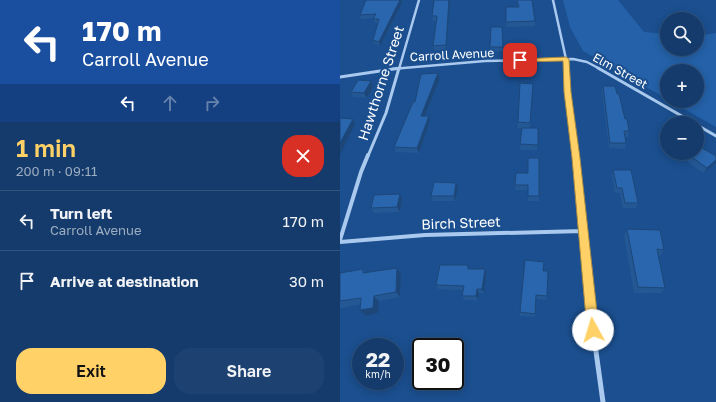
<!DOCTYPE html>
<meta charset="utf-8">
<style>
:root{--surface:#143b6b;--page:#1d4271;--text:#f1f3f6;--muted:#9dadc1;--line:#33557e;--accent:#ffd166}
body{margin:0;font-family:"Golos Text",sans-serif;background:var(--page);color:var(--text);height:100vh;display:flex;flex-direction:column;font-size:15px;white-space:nowrap}
*{box-sizing:border-box;margin:0}
p{font-size:13px;color:var(--muted)}
.icon{flex:none;width:22px;height:22px;fill:none;stroke:currentColor;stroke-width:2;stroke-linecap:round;stroke-linejoin:round}
.map{position:relative;flex:1;overflow:hidden}
.panel{display:flex;flex-direction:column;background:var(--surface);width:340px}
.panel>*{flex:none}
.hud{background:#1a4fa0;color:#fff;overflow:hidden}
.fabs{position:absolute;left:320px;top:12px;display:grid;gap:8px}
.fabs a{display:grid;place-items:center;width:44px;height:44px;border-radius:50%;background:var(--surface);box-shadow:0 2px 10px #0003,0 0 0 1px var(--line);font-size:20px}
.speed{position:absolute;left:12px;top:338px;display:flex;gap:8px;font-size:20px;font-weight:700;text-align:center}
.speed>*{display:grid;place-content:center;width:52px;height:52px;border-radius:50%;background:var(--surface);box-shadow:0 2px 10px #0003,0 0 0 1px var(--line);line-height:1}
.speed small{font-size:10px;font-weight:400}
.speed .limit{border:2px solid #111;border-radius:6px;background:#fff;color:#111}
.pin{position:absolute;display:grid;place-items:center;width:34px;height:34px;color:#fff;margin:-17px;border-radius:8px;box-shadow:0 2px 6px #0006}
.me{position:absolute;width:44px;margin:-22px;rotate:354deg;stroke-linejoin:round;filter:drop-shadow(0 0 3px #0008)}
.turn{display:flex;align-items:center;gap:14px;height:84px;padding:0 16px;font-size:18px}
.turn .icon{width:52px;height:52px;stroke-width:2.5}
.turn b{display:block;font-size:28px;line-height:34px}
.lanes{display:flex;align-items:center;height:38px;padding:0 16px;background:#0003;justify-content:center;gap:20px;direction:ltr}
.lanes .off{opacity:.35}
.round{display:grid;place-items:center;flex:none;width:42px;height:42px;border-radius:16px;background:var(--page)}
.summary{display:flex;align-items:center;justify-content:space-between;height:68px;padding:0 16px}
h1{font-size:24px;font-weight:600;line-height:30px;color:var(--accent)}
.action{display:flex;gap:8px;margin-top:auto;padding:8px 16px}
.action a{flex:1;height:46px;border-radius:16px;background:var(--accent);color:#111;font-size:16px;font-weight:600;line-height:46px;text-align:center}
.action a+a{background:var(--page);color:var(--text)}
ul{padding:0;list-style:none}
li{display:flex;align-items:center;gap:12px;height:60px;padding:0 16px;border-top:1px solid var(--line)}
li div{flex:1}
li b{display:block;font-size:15px}
li em{font-style:normal}
main{display:flex;flex:1;min-height:0}
.map>svg:first-child{display:block}
.green{fill:#2461a8}
.lines{fill:none;stroke-linecap:round;stroke-linejoin:round}
.minor-far3{stroke:#a9c9ee;stroke-width:2.5}
.minor-far2{stroke:#a9c9ee;stroke-width:3}
.minor-far1{stroke:#a9c9ee;stroke-width:4}
.minor{stroke:#a9c9ee;stroke-width:5}
.wall{fill:#245895}
.shaded-wall{fill:#1d4779}
.building{fill:#2a66ad;stroke:#1d4779}
.route{fill:#ffd166;stroke:#a68842}
.labels{text-anchor:middle;stroke-width:4;stroke-linejoin:round;paint-order:stroke}
.far-street-label{font-size:12px;fill:#fff;stroke:#1b4f8f}
.street-label{font-size:14px;fill:#fff;stroke:#1b4f8f}
</style>
<main>
<section class="panel">
<div class="hud">
<div class="turn"><svg class="icon" aria-label="left" viewBox="0 0 24 24"><path d="M17 20v-9H6M10 6l-5 5 5 5"/></svg><div><b>170 m</b>Carroll Avenue</div></div>
<div class="lanes"><svg class="icon" aria-label="left" viewBox="0 0 24 24"><path d="M17 20v-9H6M10 6l-5 5 5 5"/></svg><svg class="icon off" aria-label="ahead" viewBox="0 0 24 24"><path d="M12 20V5M6 11l6-6 6 6"/></svg><svg class="icon off" aria-label="right" viewBox="0 0 24 24"><path d="M7 20v-9h11M14 6l5 5-5 5"/></svg></div>
</div>
<div class="summary"><div><h1>1 min</h1><p>200 m · 09:11</p></div><a class="round" style="background:#d93025;color:#fff"><svg class="icon" aria-label="close" viewBox="0 0 24 24"><path d="M6 6l12 12M18 6L6 18"/></svg></a></div>
<ul>
<li><svg class="icon" aria-label="left" viewBox="0 0 24 24"><path d="M17 20v-9H6M10 6l-5 5 5 5"/></svg><div><b>Turn left</b><p>Carroll Avenue</p></div><em>170 m</em></li>
<li><svg class="icon" aria-label="arrive" viewBox="0 0 24 24"><path d="M6 21V4h12l-3 4 3 4H6"/></svg><div><b>Arrive at destination</b></div><em>30 m</em></li>
</ul>
<div class="action"><a>Exit</a><a>Share</a></div>
</section>
<div class="map">
<svg width="376" height="402" viewBox="0 0 376 402">
<rect width="100%" height="100%" fill="#1b4f8f"/>
<path class="green" d="M223 0H278L304 32 327 34V49H357V36L376 33V127L330 101H357V71H327V99L243 51 230 27Z"/>
<g class="lines">
<path class="minor-far3" d="M213 0 226 59 227 69
M52 69 145 61 233 59 247 62 260 69
M59 69 79 0"/>
<path class="minor-far2" d="M227 68 236 156
M258 68 354 123
M0 77 60 68
M357 125 376 136
M28 156 46 113 59 68"/>
<path class="minor-far1" d="M236 155 247 265
M0 240 21 172 28 155
M0 242 85 235 243 231"/>
<path class="minor" d="M246 264 253 330 263 402"/>
</g>
<path class="wall" d="M110 0 106 50H94L93 46 97 21H93L92 16Z
M176 0H192L195 21V26L166 27V22L178 7Z
M61 1 62 3 40 46 35 44 33 40 38 23H35L33 19 34 18 21 19 20 15Z
M162 27 163 51 151 52 150 47Z
M98 73 100 78 85 116 90 121 79 153 56 152 54 147 75 102Z
M193 84 190 128H198L197 150H180L182 128H178V122Z
M263 86 277 94 285 119 289 131 288 137H285L286 143 285 149 269 148 262 92Z
M33 87 27 98 13 97 11 92Z
M341 153H357L376 156V163L363 173 340 156Z
M273 170 298 203 296 208H283L280 193H275L272 175Z
M176 173 199 196V201H188V190H175Z
M116 183 118 188 115 201H93L91 196Z
M62 199 60 212 34 213 31 208Z
M287 229 324 250 320 256H319L325 288 321 293H294L284 236Z
M57 268 61 274 60 297 39 301 38 313 26 316 21 304 1 308 0 307V273L23 269 26 273Z
M130 269H145L146 274 144 293H139L138 300H124L122 296 123 290 98 289 96 285Z
M203 271 207 296 206 300 196 299 195 317 180 316V312Z"/>
<path class="shaded-wall" d="M59 0H61L62 3 40 46 39 42Z
M109 0H110L106 50V45Z
M98 73 100 78 83 120 81 116Z
M31 81 33 87 27 98 24 93Z
M89 116 90 121 79 153 77 148Z
M13 119 15 124 0 155V143Z
M376 160V163L363 173 367 168Z
M116 183 118 188 115 201 114 196Z
M60 194 62 199 60 212 57 207Z
M57 268 61 274 60 297 56 292Z
M145 269 146 274 144 293 142 289Z
M137 289 139 293 138 300 136 296Z
M34 296 39 301 38 313 26 316 20 310Z"/>
<path class="building" d="M26 0H60L39 42 33 40 39 19H33L36 14 20 15Z
M94 0H109L106 45 93 46 97 16H92Z
M177 0H192L195 21 166 22V7H179Z
M151 27H162L163 47H150Z
M98 73 81 116H89L77 148 54 147 73 102H75L81 74Z
M18 80 31 81 24 93 11 92Z
M180 83 193 84 190 123 178 122Z
M263 86H275L277 94H279L285 119H287L289 131H284L286 143H270Z
M0 118 13 119 0 143Z
M182 128H198V145L180 144Z
M357 145 376 156V160L367 168 346 153H357Z
M188 158H199V196H188V185H175L176 173H188Z
M273 170H291L298 203H285L282 188H277Z
M94 182 116 183 114 196H91Z
M60 194 57 207 31 208 34 195Z
M287 229 320 230 324 250 317 249 325 288 298 287Z
M185 260 204 262 203 271H208L207 296 196 295 195 314 180 312Z
M100 265H128V269H145L142 289H137L136 296H122L124 286 96 285Z
M57 268 56 292 34 296 33 308 20 310 21 298 0 301V273L23 269V273Z"/>
<path class="route" d="M226 57 229 59 231 92 240 158 259 330 257 334 253 336 249 334 247 330 232 158 224 92 223 61 180 62 177 60 180 59Z"/>
<g class="labels">
<g class="far-street-label">
<text transform="translate(112 55) rotate(-3)" y="4">Carroll Avenue</text>
<text transform="translate(280 71) rotate(29)" y="4">Elm Street</text>
</g>
<g class="street-label">
<text transform="translate(41 83) rotate(-72)" y="5">Hawthorne Street</text>
<text transform="translate(121 223) rotate(-2)" y="5">Birch Street</text>
</g>
</g>
</svg>
<div class="fabs">
<a><svg class="icon" aria-label="search" viewBox="0 0 24 24"><circle cx="10" cy="10" r="6"/><path d="M15 15l6 6"/></svg></a>
<a>+</a>
<a>−</a>
</div>
<div class="speed"><div>22<small>km/h</small></div><div class="limit">30</div></div>
<div class="pin" style="left:180px;top:60px;background:#d93025"><svg class="icon" aria-label="arrive" viewBox="0 0 24 24"><path d="M6 21V4h12l-3 4 3 4H6"/></svg></div>
<svg class="me" style="left:253px;top:330px" viewBox="-20 -20 40 40"><circle r="19" fill="#fff"/><path d="M0-13L10 11 0 6-10 11z" fill="#ffd166"/></svg>
</div>
</main>
